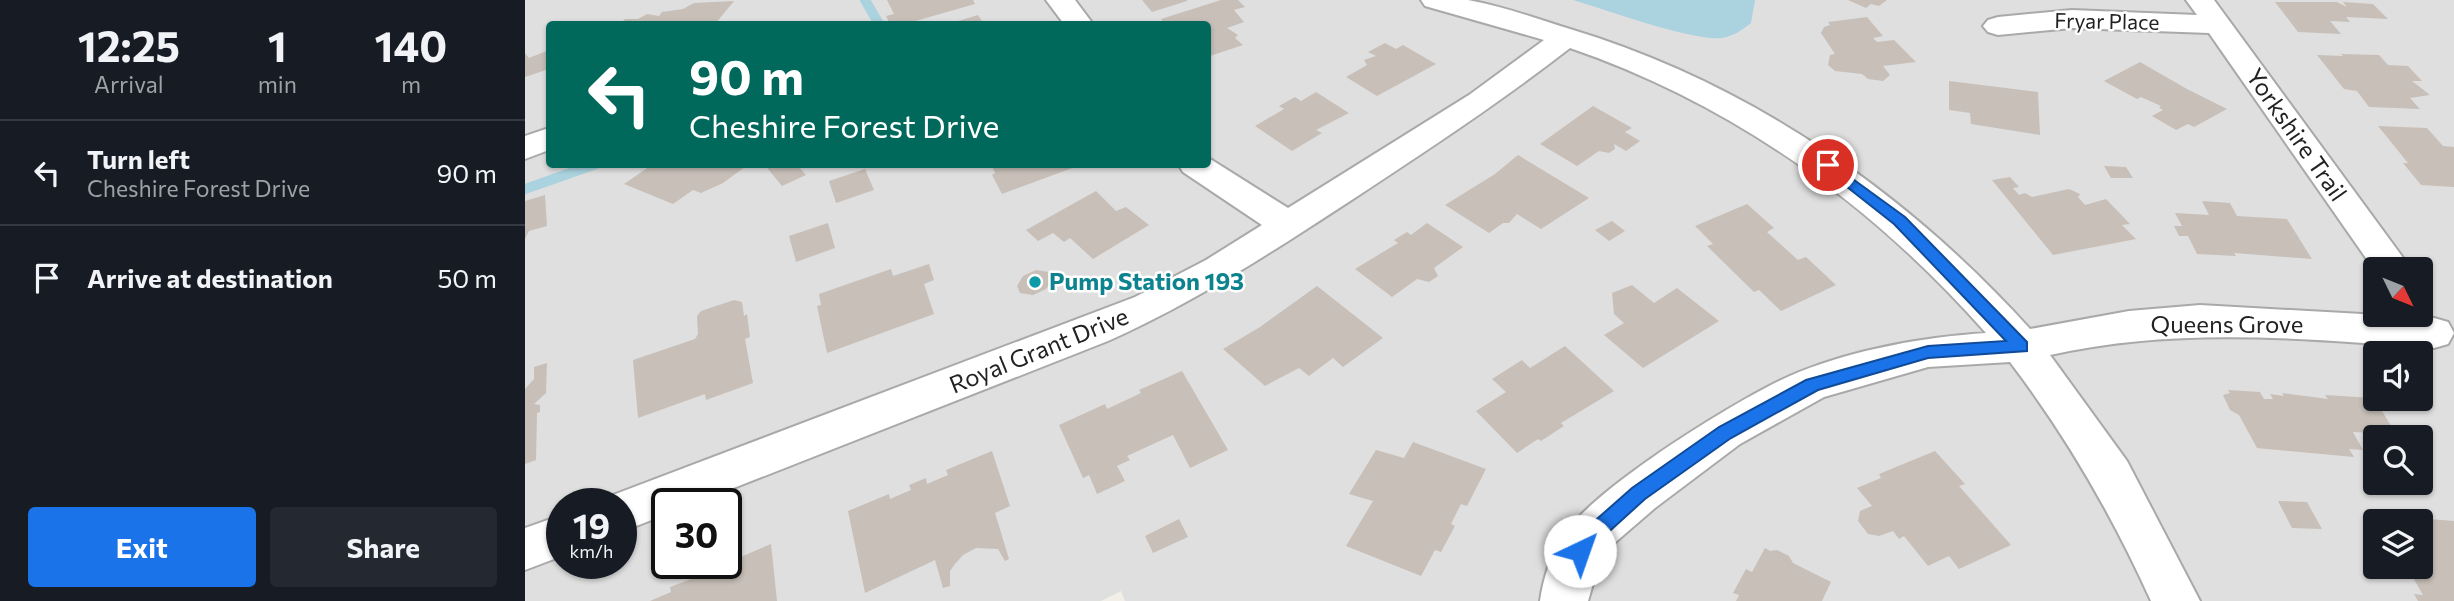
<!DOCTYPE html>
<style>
:root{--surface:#171b24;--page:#242831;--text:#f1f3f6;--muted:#9ea1a6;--line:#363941;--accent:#1a73e8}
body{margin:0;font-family:Commissioner,sans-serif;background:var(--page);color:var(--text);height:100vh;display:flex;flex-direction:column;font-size:26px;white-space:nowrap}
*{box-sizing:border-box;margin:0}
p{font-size:23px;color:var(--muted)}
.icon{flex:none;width:38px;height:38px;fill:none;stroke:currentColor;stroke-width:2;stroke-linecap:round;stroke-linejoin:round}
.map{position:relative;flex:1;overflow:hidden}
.sheet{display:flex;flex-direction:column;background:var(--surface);width:525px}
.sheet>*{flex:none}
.banner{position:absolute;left:21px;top:21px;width:665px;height:147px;border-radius:7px;box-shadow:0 2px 5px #0004;background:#00695c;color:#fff;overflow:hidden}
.needle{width:46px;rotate:133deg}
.fabs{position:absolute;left:1838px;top:257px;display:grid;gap:14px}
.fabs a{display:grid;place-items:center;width:70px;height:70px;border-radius:7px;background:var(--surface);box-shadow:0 2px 5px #0004;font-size:35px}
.speed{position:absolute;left:21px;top:488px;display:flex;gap:14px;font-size:35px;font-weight:700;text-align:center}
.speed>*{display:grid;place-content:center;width:91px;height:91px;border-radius:50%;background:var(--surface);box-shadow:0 2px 5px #0004;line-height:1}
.speed small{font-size:18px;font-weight:400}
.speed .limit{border:4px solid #111;border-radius:10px;background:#fff;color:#111}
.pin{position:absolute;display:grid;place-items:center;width:60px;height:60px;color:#fff;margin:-30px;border:4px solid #fff;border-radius:50%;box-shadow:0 2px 7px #0007}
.me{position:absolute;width:77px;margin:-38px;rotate:42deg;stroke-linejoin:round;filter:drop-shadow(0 0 5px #0008)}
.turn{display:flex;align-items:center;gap:24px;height:147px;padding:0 28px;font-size:32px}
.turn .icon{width:91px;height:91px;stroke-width:2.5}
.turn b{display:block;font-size:49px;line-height:60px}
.eta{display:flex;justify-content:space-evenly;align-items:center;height:119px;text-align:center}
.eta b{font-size:42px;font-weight:700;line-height:49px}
.primary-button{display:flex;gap:14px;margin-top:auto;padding:14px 28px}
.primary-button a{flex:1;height:80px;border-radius:7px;background:var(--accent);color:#fff;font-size:28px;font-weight:700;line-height:80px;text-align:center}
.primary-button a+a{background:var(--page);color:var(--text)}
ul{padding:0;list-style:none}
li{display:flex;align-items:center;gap:21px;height:105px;padding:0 28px;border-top:2px solid var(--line)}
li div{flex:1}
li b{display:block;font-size:26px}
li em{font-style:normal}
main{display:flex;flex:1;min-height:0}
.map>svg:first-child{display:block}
.residential{fill:#e0dfdf;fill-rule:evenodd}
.water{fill:#aad3df}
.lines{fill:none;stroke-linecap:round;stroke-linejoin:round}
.stream{stroke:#aad3df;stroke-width:10}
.building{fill:#c7bfb8}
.minor-casing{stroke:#a9a9a9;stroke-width:4}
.minor{fill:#fff;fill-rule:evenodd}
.route{fill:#1a73e8;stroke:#114b97;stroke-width:2}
.culture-dot{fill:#0f9aa8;stroke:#fff;stroke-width:2.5}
.labels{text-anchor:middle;stroke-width:5;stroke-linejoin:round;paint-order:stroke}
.far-street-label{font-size:21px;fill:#222;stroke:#fff}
.street-label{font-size:24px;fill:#222;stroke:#fff}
.culture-label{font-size:24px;font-weight:bold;fill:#0d838f;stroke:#fff;text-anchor:start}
</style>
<main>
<section class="sheet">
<div class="eta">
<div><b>12:25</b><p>Arrival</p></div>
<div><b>1</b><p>min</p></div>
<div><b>140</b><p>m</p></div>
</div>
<ul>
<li><svg class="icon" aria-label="left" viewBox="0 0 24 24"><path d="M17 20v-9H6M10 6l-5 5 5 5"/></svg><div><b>Turn left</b><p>Cheshire Forest Drive</p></div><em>90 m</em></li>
<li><svg class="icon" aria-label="arrive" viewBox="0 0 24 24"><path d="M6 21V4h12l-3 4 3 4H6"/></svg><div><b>Arrive at destination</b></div><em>50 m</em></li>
</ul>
<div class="primary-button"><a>Exit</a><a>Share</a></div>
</section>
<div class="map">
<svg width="1929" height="601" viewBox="0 0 1929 601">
<rect width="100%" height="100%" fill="#f2efe9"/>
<path class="residential" d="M0 0H1929V601H600L596 591 576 601H0ZM24 24H682V164H24ZM1850 270H1895V315H1850ZM1850 354H1895V399H1850ZM1850 438H1895V483H1850ZM37 504H96V564H37ZM142 504H201V564H142ZM1850 522H1895V567H1850Z"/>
<path class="water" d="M1048 0H1230L1226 23C1217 30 1209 36 1197 38 1166 41 1082 10 1048 0Z"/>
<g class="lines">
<path class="stream" d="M340 0 354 24
M0 189 71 164"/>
</g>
<path class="building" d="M362 0H448L450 4 380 24H365L361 16 369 14Z
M617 0H662V1L627 12Z
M696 0H713L720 7 709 10 719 22 702 28 713 35 710 38 718 45 682 57V24H640L636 19Z
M1323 0H1362L1354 6 1346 4 1341 8Z
M209 1 190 24H95L100 19H113L122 14 134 16 137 12 158 9 169 3Z
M1750 2H1812L1822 7 1818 2 1848 4 1863 19 1821 17 1825 22 1805 21 1816 34 1773 32Z
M453 15 459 24H423Z
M1342 17 1358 36 1348 38 1352 42 1369 40 1391 62 1358 66 1365 75 1358 81 1343 79 1337 74 1310 71 1303 65 1305 55 1310 54 1296 33 1299 27 1305 25 1303 22Z
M860 43 871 49 878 45 911 64 852 96 821 77 842 65 839 60 851 56 843 52Z
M24 50V69L0 77V53L4 58Z
M1816 54 1854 55 1863 65 1883 66 1897 81H1887L1905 95 1885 98 1895 109 1844 107 1832 91 1819 89 1792 55 1818 56Z
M1615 62 1662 89 1702 109 1669 127 1663 124 1651 130 1627 116 1638 110 1634 108 1636 106 1616 97 1612 99 1579 81Z
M1424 81 1513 92 1515 135 1446 124 1445 113 1424 110Z
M791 92 824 113 791 130 797 133 767 151 730 126 759 109 754 106 770 97 776 101Z
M1068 106 1107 128 1100 132 1115 141 1101 151 1089 144 1090 149 1084 153 1074 151 1052 166 1015 144Z
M1853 126 1902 128 1918 146 1929 147V187L1896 185 1878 163H1883Z
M993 155 1064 198 1016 229 992 214 984 223H978L964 233 920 205 970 174Z
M128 164H224L198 183 176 193 168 190 148 204 99 184Z
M239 164H271L281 175 257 186Z
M466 164H548L550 167 477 194 467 175 470 173Z
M1579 166 1601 167 1608 178H1586Z
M340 169 349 190 311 203 304 181Z
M1485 177 1494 187 1488 188 1494 195 1500 193 1507 197 1544 189 1555 194 1553 197 1560 205 1581 199 1605 224 1597 225 1611 239 1528 255 1467 180Z
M571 191 591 211 601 207 624 225 568 259 545 238 539 242 528 233 513 241 501 230Z
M20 195 22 226 4 231 0 239V201Z
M1677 201 1705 203 1712 216 1762 219 1787 259 1709 253 1711 256 1672 254 1663 236H1654L1649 226H1657L1650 213 1684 215Z
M1222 204 1249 228 1242 232 1273 260 1281 257 1311 285 1256 311 1234 290 1229 292 1182 246 1188 244 1170 226Z
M1087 221 1100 231 1084 241 1070 230Z
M303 223 310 248 271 262 264 236Z
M902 223 938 247 909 268 913 276 904 282 892 279 867 297 830 269 873 243 869 240 882 232 886 235Z
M404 264 409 280 399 284 409 314 302 353 292 306 296 305 294 294 366 269 368 276Z
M511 270 524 272 528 279 521 289 508 295 495 293 492 286 498 276Z
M1107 285 1129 303 1152 288 1194 321 1118 368 1079 335 1099 323 1089 314 1087 293Z
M792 286 858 338 818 367 808 358 784 376 774 368 740 386 698 349 735 327Z
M209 300 217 302 219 316 222 314 225 337 220 339 228 383 181 400 180 394 113 418 108 360 170 339 173 334 172 316 176 311Z
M1040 346 1089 391 1036 423 1039 426 1016 441 1013 439 992 453 951 411 981 392 967 379 997 360 1005 368Z
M22 363 21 393 9 404 15 405V412L12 413 11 460 0 464V389L9 379V367Z
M657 371 703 450 665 468 648 435 602 456 605 460 592 466 600 481 572 494 564 475 558 478 534 425 580 404 582 409 616 393 614 390Z
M1703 390 1735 392 1739 399H1748L1745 394 1759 396 1757 393 1803 399 1800 395 1849 398 1871 434 1828 432 1838 450 1824 449 1829 457 1732 448 1714 415 1705 410 1698 395 1705 393Z
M888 442 961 469 942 506 936 504 926 524 930 526 916 552 910 550 896 576 821 546 848 501 824 494 851 450 879 458Z
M467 451 485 506 470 513 484 559 480 561 473 549 451 548 438 555 430 564 425 571V586L418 588 410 560 340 593 323 511 364 494 365 499 386 490 384 485 401 478 402 484 423 475 421 470Z
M1410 451 1440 484 1434 486 1486 545 1434 569 1424 556 1403 566 1379 536 1374 539 1368 531 1354 536 1343 534 1333 521 1335 511 1347 506 1332 488 1356 478 1354 474Z
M1753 501 1782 502 1797 529 1767 528Z
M1891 518 1929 521V601H1893L1889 594 1898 595 1882 567H1895V522Z
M654 519 663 537 628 553 620 536Z
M246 544 252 601H125L146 592 145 587 211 562V559Z
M1240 548 1245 551 1252 550 1264 556 1268 563 1306 582 1297 601H1211L1214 595 1208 593 1221 569 1227 572Z"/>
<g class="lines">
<defs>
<path id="minor" d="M521 0H550L568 24H539Z
M896 0C911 0 928 0 943 0 978 6 1012 19 1045 29 1224 83 1380 191 1505 329L1604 311 1675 305 1909 318 1923 322 1929 333 1923 344 1909 348C1780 339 1653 326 1525 355L1602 461 1675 601H1626C1587 515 1542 437 1485 362L1403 367 1299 397 1215 444 1130 508 1086 546 1074 563 1063 601H1015C1018 579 1026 555 1038 536 1069 488 1219 394 1274 372 1332 349 1400 337 1461 333 1347 204 1208 104 1045 48 973 104 898 153 822 203 744 254 668 303 583 341L168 504H142V514L96 532V504H77L80 498 610 297 681 260 737 225 658 172 653 164H682V157L763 208 944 95 1019 40 900 6Z
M1661 0H1689L1887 270 1850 271 1684 33 1547 28 1473 35 1463 32 1458 26 1463 20 1473 17 1547 10 1672 15Z
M24 128V150L0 159V136Z
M37 515V556L0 570V528Z"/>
</defs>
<use href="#minor" class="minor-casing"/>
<use href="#minor" class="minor"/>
</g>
<path class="route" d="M1303 161 1380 217 1502 342V351L1403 358 1293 390 1206 438 1120 499 1077 538 1061 557 1055 560 1048 557 1045 551 1064 526 1107 488 1194 427 1281 380 1403 346 1481 341 1369 224 1298 168V162Z"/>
<circle class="culture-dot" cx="510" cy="282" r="7"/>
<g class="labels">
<g class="far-street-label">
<text transform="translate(1582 22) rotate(1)" y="7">Fryar Place</text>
</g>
<g class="street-label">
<text transform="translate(1771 135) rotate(55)" y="8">Yorkshire Trail</text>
<text x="1702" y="333">Queens Grove</text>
<text transform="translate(514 351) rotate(-22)" y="8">Royal Grant Drive</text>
</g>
<g class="culture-label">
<text x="524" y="290">Pump Station 193</text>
</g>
</g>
</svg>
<div class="fabs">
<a><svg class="needle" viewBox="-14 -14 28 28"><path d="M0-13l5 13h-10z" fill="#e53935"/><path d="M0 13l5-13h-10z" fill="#9ea1a6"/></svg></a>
<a><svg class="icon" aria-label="sound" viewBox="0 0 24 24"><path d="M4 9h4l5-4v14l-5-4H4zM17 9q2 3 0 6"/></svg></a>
<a><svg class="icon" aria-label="search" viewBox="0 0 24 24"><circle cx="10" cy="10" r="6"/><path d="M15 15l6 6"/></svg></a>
<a><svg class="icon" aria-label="layers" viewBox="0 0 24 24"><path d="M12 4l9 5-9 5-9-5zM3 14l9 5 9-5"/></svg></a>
</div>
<div class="speed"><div>19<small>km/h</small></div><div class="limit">30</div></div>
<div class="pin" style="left:1303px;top:165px;background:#d93025"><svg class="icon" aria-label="arrive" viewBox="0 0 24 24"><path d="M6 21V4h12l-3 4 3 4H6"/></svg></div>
<svg class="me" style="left:1055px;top:551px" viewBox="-20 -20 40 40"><circle r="19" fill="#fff"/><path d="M0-13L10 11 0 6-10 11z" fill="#1a73e8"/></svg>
<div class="banner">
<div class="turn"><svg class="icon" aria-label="left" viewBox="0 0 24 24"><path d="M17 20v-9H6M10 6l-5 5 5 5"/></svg><div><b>90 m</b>Cheshire Forest Drive</div></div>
</div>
</div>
</main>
